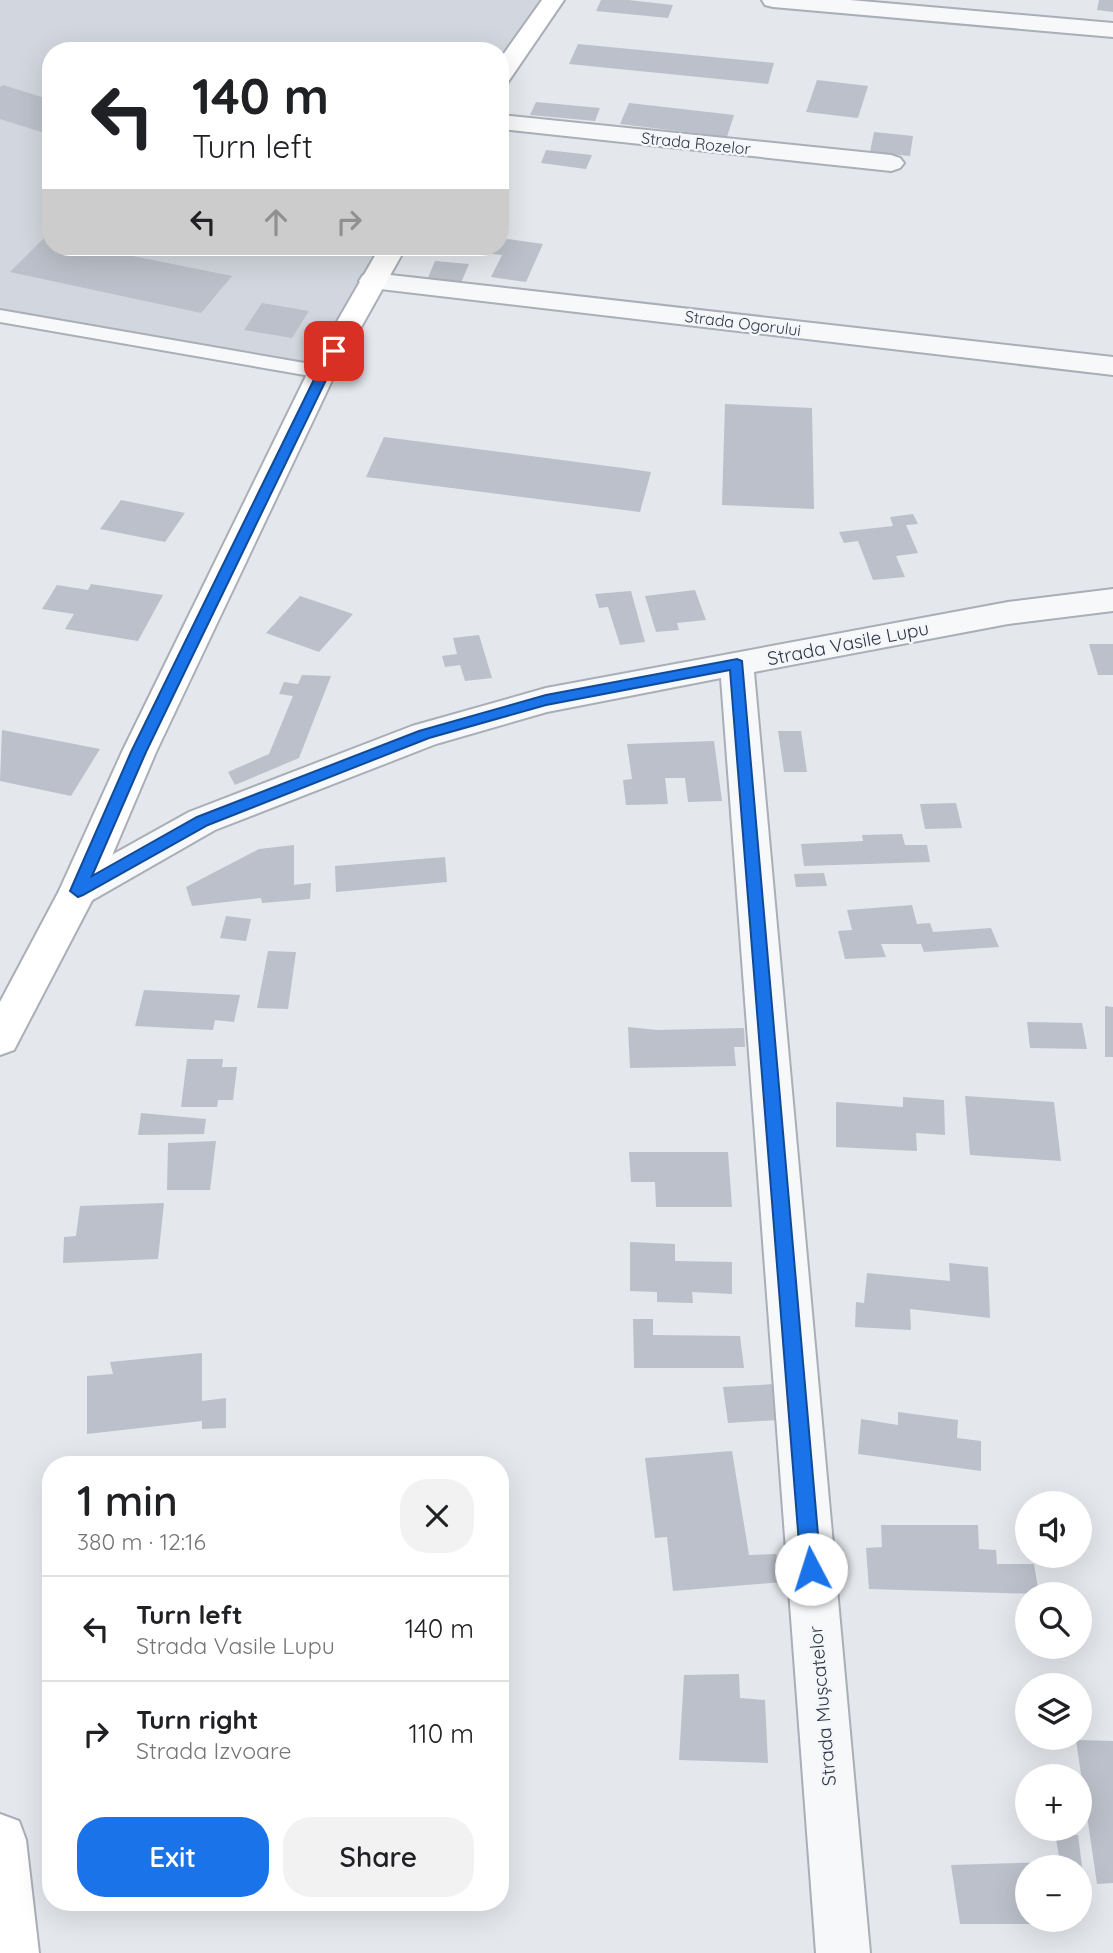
<!DOCTYPE html>
<meta charset="utf-8">
<style>
:root{--surface:#fff;--page:#f2f2f2;--text:#202124;--muted:#757577;--line:#e0e0e0;--accent:#1a73e8}
body{margin:0;font-family:Quicksand,sans-serif;background:var(--page);color:var(--text);height:100vh;display:flex;flex-direction:column;font-size:26px;white-space:nowrap}
*{box-sizing:border-box;margin:0}
p{font-size:23px;color:var(--muted)}
.icon{flex:none;width:38px;height:38px;fill:none;stroke:currentColor;stroke-width:2;stroke-linecap:round;stroke-linejoin:round}
.map{position:relative;flex:1;overflow:hidden}
.details{position:absolute;left:42px;top:1456px;width:467px;height:455px;display:flex;flex-direction:column;background:var(--surface);border-radius:28px;box-shadow:0 7px 28px #0002}
.details>*{flex:none}
.banner{position:absolute;left:42px;top:42px;width:467px;height:214px;border-radius:28px;box-shadow:0 7px 28px #0002;background:#fff;color:var(--text);overflow:hidden}
.tools{position:absolute;left:1015px;top:1491px;display:grid;gap:14px}
.tools a{display:grid;place-items:center;width:77px;height:77px;border-radius:50%;background:var(--surface);box-shadow:0 7px 28px #0002;font-size:35px}
.pin{position:absolute;display:grid;place-items:center;width:60px;height:60px;color:#fff;margin:-30px;border-radius:14px;box-shadow:0 4px 10px #0006}
.me{position:absolute;width:77px;margin:-38px;rotate:355deg;stroke-linejoin:round;filter:drop-shadow(0 0 5px #0008)}
.turn{display:flex;align-items:center;gap:24px;height:147px;padding:0 35px;font-size:32px}
.turn .icon{width:91px;height:91px;stroke-width:2.5}
.turn b{display:block;font-size:49px;line-height:60px}
.lanes{display:flex;align-items:center;height:66px;padding:0 35px;background:#0003;justify-content:center;gap:35px;direction:ltr}
.lanes .off{opacity:.35}
.round{display:grid;place-items:center;flex:none;width:74px;height:74px;border-radius:28px;background:var(--page)}
.headline{display:flex;align-items:center;justify-content:space-between;height:119px;padding:0 35px}
h1{font-size:42px;font-weight:600;line-height:52px}
.primary-button{display:flex;gap:14px;margin-top:auto;padding:14px 35px}
.primary-button a{flex:1;height:80px;border-radius:28px;background:var(--accent);color:#fff;font-size:28px;font-weight:600;line-height:80px;text-align:center}
.primary-button a+a{background:var(--page);color:var(--text)}
ul{padding:0;list-style:none}
li{display:flex;align-items:center;gap:21px;height:105px;padding:0 35px;border-top:2px solid var(--line)}
li div{flex:1}
li b{display:block;font-size:26px}
li em{font-style:normal}
.map>svg:first-child{display:block}
.built{fill:#d2d6de}
.building{fill:#bbc0ca}
.lines{fill:none;stroke-linecap:round;stroke-linejoin:round}
.lane-casing{stroke:#a9aeb7;stroke-width:4}
.street-casing{stroke:#a9aeb7;stroke-width:4}
.secondary-casing{stroke:#a9aeb7;stroke-width:4}
.lane{fill:#f7f8fa;fill-rule:evenodd}
.street{fill:#f7f8fa;fill-rule:evenodd}
.secondary{fill:#fff;fill-rule:evenodd}
.route{fill:#1a73e8;stroke:#114b97;stroke-width:2}
.labels{text-anchor:middle;stroke-width:5;stroke-linejoin:round;paint-order:stroke}
.far-street-label{font-size:16px;fill:#2b3445;stroke:#f4f6f9}
.street-label{font-size:19px;fill:#2b3445;stroke:#f4f6f9}
</style>
<div class="map">
<svg width="1113" height="1953" viewBox="0 0 1113 1953">
<rect width="100%" height="100%" fill="#e4e7ec"/>
<path class="built" d="M0 0H556L501 89 500 51H51V247H401L322 372 0 316Z"/>
<path class="building" d="M601 0H628L673 5 668 18 596 11Z
M1099 0H1113V12L1097 10Z
M578 44 774 63 768 84 569 64Z
M817 80 868 86 858 118 806 112Z
M3 85 51 100V135L0 119V87Z
M536 102 600 108 595 121 530 115Z
M629 103 673 108 734 115 727 137 620 124Z
M874 132 913 136 910 156 870 152Z
M546 150 592 155 586 169 541 163Z
M44 238 51 239V247H88L232 276 201 313 10 272Z
M500 238 543 244 526 282 491 277 502 255 492 254 495 247H500Z
M435 261 469 264 461 283 427 280Z
M262 303 309 311 292 338 244 330Z
M725 404 812 408 814 509 722 505Z
M384 437 623 468 651 472 640 512 366 477Z
M121 500 185 513 165 542 100 529Z
M913 514 918 524 906 525 918 553 896 556 905 577 873 580 858 541 844 543 839 532 893 526 890 517Z
M91 584 163 595 138 641 65 629 74 614 42 609 57 585 88 590Z
M695 590 706 620 677 623 679 630 656 632 645 596Z
M631 591 645 642 620 645 608 607 599 608 595 594Z
M300 596 353 614 319 652 266 633Z
M479 635 492 678 465 681 460 665 445 667 442 656 457 654 453 638Z
M1089 644H1113V675H1098Z
M302 675 331 676 299 758 235 785 228 772 269 754 293 696 279 694 284 682 298 684Z
M2 730 100 749 71 796 0 781Z
M778 731H801L807 772H784Z
M714 741 722 801 688 802 685 778H665L668 804 626 805 623 780 632 779 627 744Z
M956 803 962 828 925 829 920 804Z
M902 834 905 845H927L930 862 804 866 801 844 863 841 862 835Z
M294 845V885L311 883 310 899 262 903 261 898 192 906 186 887 259 849Z
M445 857 447 882 336 892 335 866Z
M824 873 827 886 796 887 794 874Z
M912 905 917 924 930 923 933 932 991 928 999 947 924 952 921 944H881L886 957 845 959 838 931 852 930 847 910Z
M226 916 251 919 246 941 220 938Z
M268 951 296 952 288 1009 257 1008Z
M144 990 240 995 234 1022 215 1020 213 1030 135 1026Z
M1105 1006 1113 1007V1057H1105Z
M1027 1022 1082 1023 1087 1049 1030 1048Z
M628 1027 657 1030 744 1028 745 1047H734L736 1066 630 1068Z
M187 1059H223L222 1067H237L233 1100H218L217 1107H181Z
M965 1096 1054 1102 1061 1161 970 1155Z
M903 1097 944 1100 945 1135 916 1133 917 1151 836 1147V1102L903 1107Z
M141 1113 206 1119 204 1134 138 1135Z
M216 1141 210 1190H167L168 1143Z
M629 1152H728L732 1207H656L655 1182H631Z
M164 1203 158 1259 63 1263 64 1237 76 1236 80 1206Z
M630 1242 675 1244V1261L732 1262V1294L692 1292 693 1303 657 1302V1292L630 1291Z
M949 1263 988 1267 990 1318 910 1309 911 1330 855 1327 856 1302 864 1303 867 1273 950 1281Z
M633 1319H653V1335L740 1336 744 1368H634Z
M202 1353V1401L226 1398V1428L202 1429V1421L87 1434V1376L113 1374 110 1362Z
M776 1384 778 1420 728 1423 723 1387Z
M898 1412 958 1420 957 1438 981 1441V1471L858 1454 861 1419 898 1425Z
M732 1451 749 1555 776 1554 782 1582 673 1591 667 1537 655 1538 645 1458Z
M881 1525H978L979 1549 996 1550 997 1564H1034L1039 1594 869 1589 866 1548 882 1547Z
M739 1674 740 1698 765 1700 768 1763 679 1760 684 1675Z
M1076 1740 1113 1741V1883L1097 1884Z
M1055 1834 1078 1835 1087 1906 1080 1905V1867H1061Z
M1052 1862 1053 1867H1027V1920H1061L1062 1924H960L951 1865Z
M360 1902H452V1904L360 1909Z"/>
<g class="lines">
<defs>
<path id="lane" d="M0 310 322 366 332 372 322 378 0 322Z"/>
<path id="street" d="M762 0H850L1113 23V37L773 7 765 5Z
M500 115 891 155 900 158 904 163 900 168 891 171 500 129Z
M373 273 1113 357V375L363 287 359 281 363 275Z
M1113 589V611L1008 624 754 672 870 1953H816L721 678 547 712 436 744 215 830 91 901 78 905 65 901 59 891 65 881 189 812 412 726 546 688 1008 602Z"/>
<path id="secondary" d="M542 0H564L508 82 500 84V59Z
M380 247H406L336 372 156 752 97 891 14 1050 0 1055V1002L59 891 122 752 308 372Z
M0 1814 19 1821 26 1840 39 1953H0Z"/>
</defs>
<use href="#lane" class="lane-casing"/>
<use href="#street" class="street-casing"/>
<use href="#secondary" class="secondary-casing"/>
<use href="#lane" class="lane"/>
<use href="#street" class="street"/>
<use href="#secondary" class="secondary"/>
</g>
<path class="route" d="M334 347 340 351 146 752 92 876 197 817 419 731 546 695 737 659 742 661 821 1569 818 1576 811 1579 804 1576 801 1569 730 670 546 705 429 738 208 825 83 895 78 897 70 891 131 752 328 351Z"/>
<g class="labels">
<g class="far-street-label">
<text transform="translate(696 143) rotate(6)" y="6">Strada Rozelor</text>
<text transform="translate(743 323) rotate(7)" y="6">Strada Ogorului</text>
</g>
<g class="street-label">
<text transform="translate(848 643) rotate(-11)" y="7">Strada Vasile Lupu</text>
<text transform="translate(822 1706) rotate(-95)" y="7">Strada Mușcatelor</text>
</g>
</g>
</svg>
<div class="tools">
<a><svg class="icon" aria-label="sound" viewBox="0 0 24 24"><path d="M4 9h4l5-4v14l-5-4H4zM17 9q2 3 0 6"/></svg></a>
<a><svg class="icon" aria-label="search" viewBox="0 0 24 24"><circle cx="10" cy="10" r="6"/><path d="M15 15l6 6"/></svg></a>
<a><svg class="icon" aria-label="layers" viewBox="0 0 24 24"><path d="M12 4l9 5-9 5-9-5zM3 14l9 5 9-5"/></svg></a>
<a>+</a>
<a>−</a>
</div>
<div class="pin" style="left:334px;top:351px;background:#d93025"><svg class="icon" aria-label="arrive" viewBox="0 0 24 24"><path d="M6 21V4h12l-3 4 3 4H6"/></svg></div>
<svg class="me" style="left:811px;top:1569px" viewBox="-20 -20 40 40"><circle r="19" fill="#fff"/><path d="M0-13L10 11 0 6-10 11z" fill="#1a73e8"/></svg>
<div class="banner">
<div class="turn"><svg class="icon" aria-label="left" viewBox="0 0 24 24"><path d="M17 20v-9H6M10 6l-5 5 5 5"/></svg><div><b>140 m</b>Turn left</div></div>
<div class="lanes"><svg class="icon" aria-label="left" viewBox="0 0 24 24"><path d="M17 20v-9H6M10 6l-5 5 5 5"/></svg><svg class="icon off" aria-label="ahead" viewBox="0 0 24 24"><path d="M12 20V5M6 11l6-6 6 6"/></svg><svg class="icon off" aria-label="right" viewBox="0 0 24 24"><path d="M7 20v-9h11M14 6l5 5-5 5"/></svg></div>
</div>
<section class="details">
<div class="headline"><div><h1>1 min</h1><p>380 m · 12:16</p></div><a class="round"><svg class="icon" aria-label="close" viewBox="0 0 24 24"><path d="M6 6l12 12M18 6L6 18"/></svg></a></div>
<ul>
<li><svg class="icon" aria-label="left" viewBox="0 0 24 24"><path d="M17 20v-9H6M10 6l-5 5 5 5"/></svg><div><b>Turn left</b><p>Strada Vasile Lupu</p></div><em>140 m</em></li>
<li><svg class="icon" aria-label="right" viewBox="0 0 24 24"><path d="M7 20v-9h11M14 6l5 5-5 5"/></svg><div><b>Turn right</b><p>Strada Izvoare</p></div><em>110 m</em></li>
</ul>
<div class="primary-button"><a>Exit</a><a>Share</a></div>
</section>
</div>
